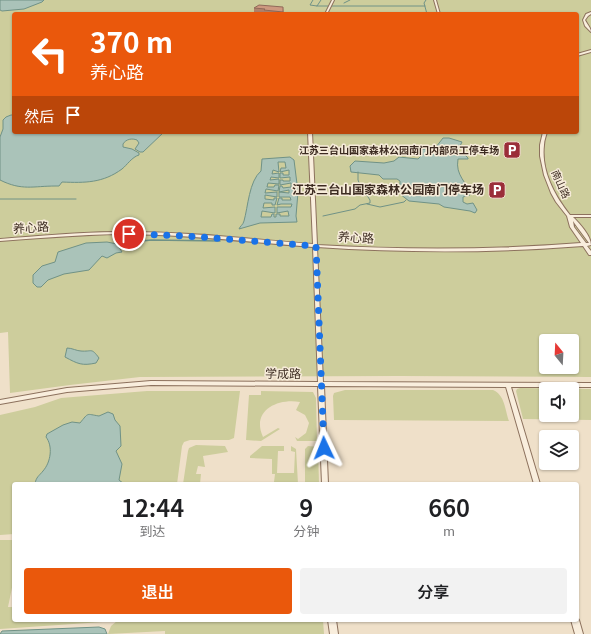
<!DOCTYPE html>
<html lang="zh">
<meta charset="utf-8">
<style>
:root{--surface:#fff;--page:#f2f2f2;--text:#202124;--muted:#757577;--accent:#ea580c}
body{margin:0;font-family:Georgia,"Noto Sans SC",serif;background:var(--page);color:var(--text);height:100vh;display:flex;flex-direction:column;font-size:15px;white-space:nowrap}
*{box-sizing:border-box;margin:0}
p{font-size:13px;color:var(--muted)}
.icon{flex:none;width:22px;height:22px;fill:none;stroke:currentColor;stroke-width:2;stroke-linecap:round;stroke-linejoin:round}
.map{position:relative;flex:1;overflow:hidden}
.side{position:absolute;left:12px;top:482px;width:567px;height:140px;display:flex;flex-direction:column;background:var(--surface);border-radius:4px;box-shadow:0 1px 3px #0004}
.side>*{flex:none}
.top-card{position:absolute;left:12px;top:12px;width:567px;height:122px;border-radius:4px;box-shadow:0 1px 3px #0004;background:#ea580c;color:#fff;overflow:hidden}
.needle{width:26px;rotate:342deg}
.controls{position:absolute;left:539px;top:334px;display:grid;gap:8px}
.controls a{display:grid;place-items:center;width:40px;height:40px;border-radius:4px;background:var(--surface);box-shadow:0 1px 3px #0004;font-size:20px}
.pin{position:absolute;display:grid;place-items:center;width:34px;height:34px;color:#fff;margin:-17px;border:2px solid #fff;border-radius:50%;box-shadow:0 1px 4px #0007}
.me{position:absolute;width:44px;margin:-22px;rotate:358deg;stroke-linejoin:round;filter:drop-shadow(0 0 3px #0008)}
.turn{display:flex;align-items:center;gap:14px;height:84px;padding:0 12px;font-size:18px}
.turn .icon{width:52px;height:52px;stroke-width:2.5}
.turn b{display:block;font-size:28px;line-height:34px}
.then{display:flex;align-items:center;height:38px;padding:0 12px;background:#0003;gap:8px;font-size:15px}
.eta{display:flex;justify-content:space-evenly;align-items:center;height:68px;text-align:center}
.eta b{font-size:24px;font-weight:600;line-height:28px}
.primary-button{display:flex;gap:8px;margin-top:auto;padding:8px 12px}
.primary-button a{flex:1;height:46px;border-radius:4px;background:var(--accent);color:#fff;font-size:16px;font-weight:600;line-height:46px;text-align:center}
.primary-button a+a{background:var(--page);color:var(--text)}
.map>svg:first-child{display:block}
.green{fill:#cdcd9c;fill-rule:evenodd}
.water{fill:#aac3b9;stroke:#709286;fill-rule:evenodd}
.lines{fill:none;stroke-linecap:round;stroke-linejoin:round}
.stream-far1{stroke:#709286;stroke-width:1}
.stream{stroke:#709286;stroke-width:1.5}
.minor-casing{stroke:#8c715d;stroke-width:2}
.minor{fill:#f9eedd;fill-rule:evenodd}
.wall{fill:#b0836d}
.building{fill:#cd987f;stroke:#906a59}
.route{stroke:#1a73e8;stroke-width:7;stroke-dasharray:0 12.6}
.labels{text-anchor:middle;stroke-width:3;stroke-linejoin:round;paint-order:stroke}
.far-poi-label{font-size:10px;font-weight:bold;fill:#3c2b21;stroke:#f6ebd9;text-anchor:end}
.far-street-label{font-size:10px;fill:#3c2b21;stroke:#f6ebd9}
.poi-label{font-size:12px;font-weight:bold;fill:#3c2b21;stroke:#f6ebd9;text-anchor:end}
.street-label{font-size:12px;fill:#3c2b21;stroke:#f6ebd9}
</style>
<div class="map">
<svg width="591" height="634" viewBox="0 0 591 634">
<rect width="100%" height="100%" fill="#efe0c9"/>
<path class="green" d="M0 0H591V377L399 376 140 377 70 385 10 393 8 332 0 333ZM14 14H577V132H14ZM546 341H572V367H546Z
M520 388 591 389V420L523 419 516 391 517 389ZM546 389H572V415H546Z
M345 390H493C505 395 505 410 509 421L334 420 333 396 334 393Z
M147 391H240L234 438 229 440H190L184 442 182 446 177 484H14V534L0 535V415L35 407 61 398Z
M261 391 313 392 316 398 317 441H297L295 437 298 439 306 433 309 423 305 415 296 410 300 402C277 398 251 411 263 437L278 428 280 429 261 441 246 440 249 395H261Z
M196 445 225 446 228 452 203 456 205 467 198 466 196 474H201L200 484H183L188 451 189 448Z
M262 446H284V451H278L277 473H294L295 452 291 451V446L296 449 298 484H272V482H274L275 474H272V459L250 458V456Z
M308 446 318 447 319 484H305V449Z
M0 540H14V578L8 607H14V620H323L324 634H165V631L108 634 111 626 117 621 0 629Z"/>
<path class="water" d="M0 0H44L42 2 24 9 2 11 0 10Z
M11 115H14V132H164L143 152H140L135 149 139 143 137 140C132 138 126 139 123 144V147L132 149 139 153V155C132 157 127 165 122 169 103 183 85 183 62 182L59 186H56C33 186 22 191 0 180V137L3 129V120L6 117Z
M443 138H449L462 142 458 150 459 152 464 154 468 158V159H458C455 176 467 181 470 195L463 197V202L467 204 473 203 477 210 475 213 470 211 444 207 439 204 409 201 400 194V181L397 179H383L379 175 351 172 350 166 355 161 384 163 394 161 399 157 418 159 422 155 419 150 436 147Z
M290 157 294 160 298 192 296 216 297 222 260 223 239 229C240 226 243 225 244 221 248 207 249 181 261 171L262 159ZM278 162H285L286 168H281L280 172 289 170V175H283V173H280V178L290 177V181H283V180H280V185L291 183V187L283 188 282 186H280L279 192 289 190V193L279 192V197H290L291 200H282V198H279L277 205 281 204H292L291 207H277V213L288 211 289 216H280V214H276V217H274V214H272L271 217H261L262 211 275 213V207L263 208 264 203H272V205H275L277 198H274V200L265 199V195L277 197V192L265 193 266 189 278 191 279 185H275L274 187H267L268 183 279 184V179L270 180 271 177 279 178V173L272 174 273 170 279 172Z
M107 242 117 244 122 252 116 253 107 258 102 256 89 270 64 274 48 280 41 287H37L33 283V275L42 266 55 262 58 252 86 243Z
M67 348C72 348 77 351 81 351 92 352 91 347 99 358L96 363C82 366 78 364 65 357Z
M108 412 113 414 115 420 120 426 121 446 116 451 122 464 119 480 124 484H35C36 477 39 476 43 471 51 462 53 446 46 437L47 434 63 425 72 422 80 423C89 412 86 414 99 416Z
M99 627 105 629 107 634H0L2 631Z"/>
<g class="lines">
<path class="stream-far1" d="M313 0 310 5 317 6 321 0
M426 0 424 3 427 14
M344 3 350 0
M317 6H328
M332 6H425
M0 199H76
M367 204 380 207 404 202 406 200
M323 216 355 209 360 205 370 203V200L360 185 358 180V172"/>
<path class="stream" d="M117 244 151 240 220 241"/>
<defs>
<path id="minor" d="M332 0H334L327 14H325Z
M434 0H436L440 14H438Z
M591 12V14L588 16 585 20C587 24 591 28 591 32L585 26 583 20 586 14Z
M591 50V52L577 56V54Z
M308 132H312L317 245C405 250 493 250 581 243L570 227 567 216 556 202 551 193 544 175 540 156V145L543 132H547C546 136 544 140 544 145 541 170 554 195 570 215H591V217H573C580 224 591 236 591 245L587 246 591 251V255H589L583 246C494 253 406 253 317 247L323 382 591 383V387H511L540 484H534L506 387 324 386 328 484H322L318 386 151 385 67 392 0 404V400L67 388 151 381 318 382 313 247C248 242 183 234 118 234 79 235 39 238 0 241V239C39 236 79 232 118 232 183 231 248 239 313 244ZM573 221 575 224 589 243H586L574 227Z
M577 617 579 620 583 634H575L571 620H577Z
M328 620H336L338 634H330Z"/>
</defs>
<use href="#minor" class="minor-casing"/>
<use href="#minor" class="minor"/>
</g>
<path class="wall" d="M283 7 284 14H254V8Z"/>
<path class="building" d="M259 5 283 7V12L264 10 265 9 254 8Z"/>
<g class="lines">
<path class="route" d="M129 234 187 236 316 246 324 448"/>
</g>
<defs>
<symbol id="parking-square" viewBox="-11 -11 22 22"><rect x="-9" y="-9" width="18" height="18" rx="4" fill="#9b2d39" stroke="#f6ebd9"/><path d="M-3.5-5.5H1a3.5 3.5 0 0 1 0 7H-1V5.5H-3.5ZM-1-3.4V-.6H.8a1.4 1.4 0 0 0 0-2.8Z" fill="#fff"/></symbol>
</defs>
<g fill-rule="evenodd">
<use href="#parking-square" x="502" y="140" width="20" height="20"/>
<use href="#parking-square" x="487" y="180" width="20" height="20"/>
</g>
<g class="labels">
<g class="far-poi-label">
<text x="499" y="154">江苏三台山国家森林公园南门内部员工停车场</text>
</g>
<g class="far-street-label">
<text transform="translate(561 184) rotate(66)" y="4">南山路</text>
</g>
<g class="poi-label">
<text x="484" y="194">江苏三台山国家森林公园南门停车场</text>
</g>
<g class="street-label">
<text transform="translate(31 228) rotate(-4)" y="4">养心路</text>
<text transform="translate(356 238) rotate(3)" y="4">养心路</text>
<text transform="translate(283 374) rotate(1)" y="4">学成路</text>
</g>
</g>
</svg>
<div class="controls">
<a><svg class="needle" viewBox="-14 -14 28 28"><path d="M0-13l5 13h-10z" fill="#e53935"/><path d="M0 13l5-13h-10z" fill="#757577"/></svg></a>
<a><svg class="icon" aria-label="sound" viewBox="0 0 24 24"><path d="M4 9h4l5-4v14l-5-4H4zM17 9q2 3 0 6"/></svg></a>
<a><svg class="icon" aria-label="layers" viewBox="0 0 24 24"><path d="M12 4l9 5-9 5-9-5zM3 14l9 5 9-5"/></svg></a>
</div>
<div class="pin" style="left:129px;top:234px;background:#d93025"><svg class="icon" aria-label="arrive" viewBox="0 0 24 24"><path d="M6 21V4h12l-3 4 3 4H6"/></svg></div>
<svg class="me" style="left:324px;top:448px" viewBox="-20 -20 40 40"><path d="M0-17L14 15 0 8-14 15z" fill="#1a73e8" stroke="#fff" stroke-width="4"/></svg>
<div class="top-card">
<div class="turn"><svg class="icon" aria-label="left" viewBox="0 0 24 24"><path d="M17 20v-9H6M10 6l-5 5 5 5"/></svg><div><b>370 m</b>养心路</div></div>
<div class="then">然后<svg class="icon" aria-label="arrive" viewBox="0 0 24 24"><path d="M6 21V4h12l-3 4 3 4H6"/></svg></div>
</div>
<section class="side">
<div class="eta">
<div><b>12:44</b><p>到达</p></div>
<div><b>9</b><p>分钟</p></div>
<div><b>660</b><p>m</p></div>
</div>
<div class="primary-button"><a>退出</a><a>分享</a></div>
</section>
</div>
